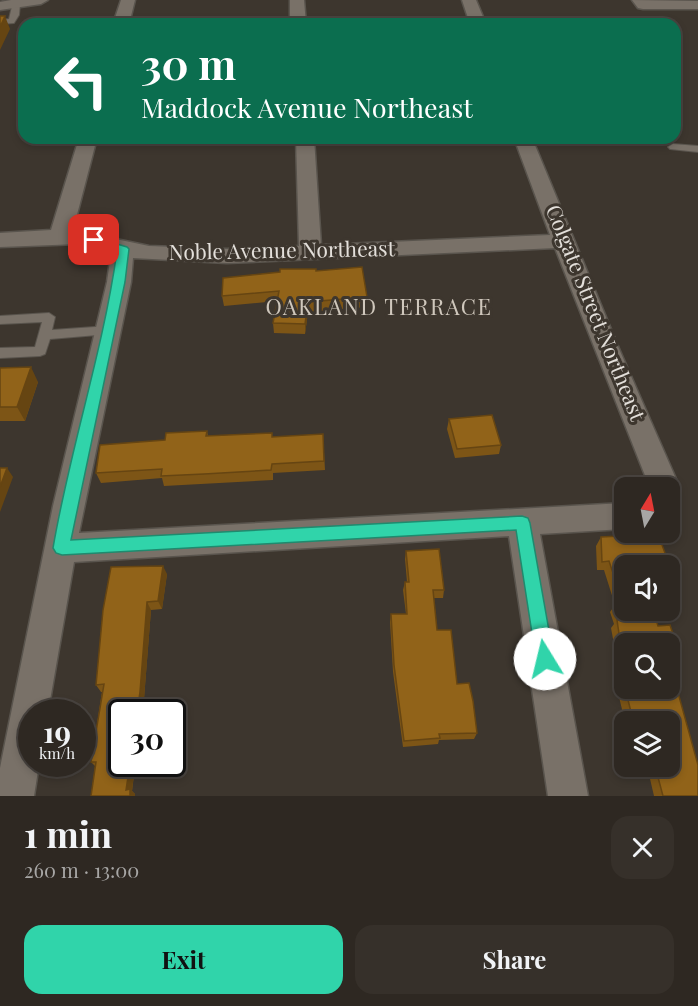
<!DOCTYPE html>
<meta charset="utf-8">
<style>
:root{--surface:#2e2822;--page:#36302a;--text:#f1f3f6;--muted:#a7a6a5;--line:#494440;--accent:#30d4aa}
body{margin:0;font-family:"Playfair Display",serif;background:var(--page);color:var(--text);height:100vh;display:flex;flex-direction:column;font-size:22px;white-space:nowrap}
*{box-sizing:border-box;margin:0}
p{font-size:20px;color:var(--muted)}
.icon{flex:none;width:33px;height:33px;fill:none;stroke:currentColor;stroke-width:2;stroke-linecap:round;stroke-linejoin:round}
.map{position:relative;height:796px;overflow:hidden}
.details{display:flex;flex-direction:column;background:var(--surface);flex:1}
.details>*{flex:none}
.top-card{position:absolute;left:18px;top:18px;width:663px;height:126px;border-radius:18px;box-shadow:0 3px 9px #0003,0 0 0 2px var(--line);background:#0b6e4f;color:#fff;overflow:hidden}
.needle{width:39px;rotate:10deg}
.controls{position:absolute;left:614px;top:477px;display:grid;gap:12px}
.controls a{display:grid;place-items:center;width:66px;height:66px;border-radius:12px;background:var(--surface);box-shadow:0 3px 9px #0003,0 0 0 2px var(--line);font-size:30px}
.speed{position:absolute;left:18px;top:699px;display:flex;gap:12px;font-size:30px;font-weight:700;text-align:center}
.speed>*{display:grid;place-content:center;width:78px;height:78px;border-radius:50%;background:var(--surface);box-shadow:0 3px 9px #0003,0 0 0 2px var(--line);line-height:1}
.speed small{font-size:15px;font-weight:400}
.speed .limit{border:3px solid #111;border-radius:9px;background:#fff;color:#111}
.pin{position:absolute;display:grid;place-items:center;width:51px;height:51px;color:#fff;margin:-26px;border-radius:12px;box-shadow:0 3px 9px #0006}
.me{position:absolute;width:66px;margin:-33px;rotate:351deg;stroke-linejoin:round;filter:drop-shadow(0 0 4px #0008)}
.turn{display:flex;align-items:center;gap:21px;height:126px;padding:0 24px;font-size:27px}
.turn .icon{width:78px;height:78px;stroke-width:2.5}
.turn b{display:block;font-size:42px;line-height:51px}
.round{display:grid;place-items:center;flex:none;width:63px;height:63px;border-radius:18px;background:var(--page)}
.overview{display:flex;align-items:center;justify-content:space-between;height:102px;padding:0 24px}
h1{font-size:36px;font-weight:700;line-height:45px}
.action{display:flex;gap:12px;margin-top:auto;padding:12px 24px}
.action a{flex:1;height:69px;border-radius:18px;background:var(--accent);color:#111;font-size:24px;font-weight:700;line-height:69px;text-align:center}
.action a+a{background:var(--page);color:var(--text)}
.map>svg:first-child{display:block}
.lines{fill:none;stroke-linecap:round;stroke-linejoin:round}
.lane-casing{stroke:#59544d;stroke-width:2}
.street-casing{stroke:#59544d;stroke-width:3}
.lane{fill:#797168;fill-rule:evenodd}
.street{fill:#797168;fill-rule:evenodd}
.wall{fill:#7d5516}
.shaded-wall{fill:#664512}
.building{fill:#916319;stroke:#664512;stroke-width:1.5}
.route{fill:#30d4aa;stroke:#1f8a6e;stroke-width:1.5}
.labels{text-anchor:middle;stroke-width:6;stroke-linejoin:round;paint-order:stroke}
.street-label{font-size:21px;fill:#e3dfda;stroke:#3d362e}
.neighbourhood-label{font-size:22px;letter-spacing:1.5px;fill:#cfc7bc;stroke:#3d362e}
</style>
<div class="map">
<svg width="698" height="796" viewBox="0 0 698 796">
<rect width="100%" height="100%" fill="#3d362e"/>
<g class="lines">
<defs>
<path id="lane" d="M13 2 20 4 19 15 14 23 0 24V20L9 19Z
M673 144 698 146V152L670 149 668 147Z
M49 313 55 317 52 330 109 326 115 330 109 334 50 339 45 354 40 356 0 358V348L35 347 42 322 0 324V316Z"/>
<path id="street" d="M11 0H48L41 4 0 10V2Z
M121 0H135L129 24H113Z
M290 0H304L306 24H290Z
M462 0H476L486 24H470Z
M632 0 698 1V9H643L638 8Z
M79 138H97L73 230 149 246 227 249 299 246 296 138H314L321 245 550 235 514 138H532L620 351 680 488 676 497 669 499V488H650L555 248 227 263 133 258 131 282 79 533 624 503V529L540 534 588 796H548L509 536 74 562 48 712H32V764H39L34 796H0V768L53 506 107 282 111 253 79 244 0 247V233L51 230Z"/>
</defs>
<use href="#lane" class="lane-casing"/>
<use href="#street" class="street-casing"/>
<use href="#lane" class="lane"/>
<use href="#street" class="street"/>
</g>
<path class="wall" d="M316 271 367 297V307L308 312 305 334 274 333 273 323 277 301 224 306 222 296Z
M0 368 38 382 25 421H0Z
M449 419 501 445 499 454 455 458 447 429Z
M207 431 208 436 273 437 323 434 325 470 273 473V480L164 486 162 478 101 483 96 473 165 440Z
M658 534 672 572 669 576V566H624V610H653L658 626 670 625 677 646 671 653H669V644H624V688H669V660L698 765V796H654L647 766H669V722H625L615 680 621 673 616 655 611 628 614 624 610 612 615 605 604 570H597L596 546 601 537Z
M406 551 444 590 443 598H434L437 630 457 684 477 733 474 739 439 740 438 744 403 747 393 672 390 622 391 614H406L403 590 405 582H407L405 559Z
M111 567 167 574 162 609 151 610 144 699 132 791 135 794V796H91L95 766 91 762 102 692H101L96 685Z"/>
<path class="shaded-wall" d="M5 16 10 29 0 50V27Z
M308 302V312L305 334V324Z
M31 367 38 382 25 421 17 407Z
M7 468 13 477 0 512V487Z
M163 566 167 574 162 609 158 601Z
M147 602 151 610 144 699 142 712H137Z
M130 764H135L132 791 135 794V796H130L126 790Z"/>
<path class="building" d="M0 16H5L0 27Z
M362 267 367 297 308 302 305 324 273 323 279 291 222 296 223 278 280 272V269H316V271Z
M31 367 17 407H0V368Z
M492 415 501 445 457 449 449 419Z
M207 431 206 436 272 433V437L323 434 324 461 272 464 271 470 204 474 161 476 162 469 96 473 100 445 165 440 166 433Z
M0 468H7L0 487Z
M658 534 672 572H669V566H624V610H653L658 626 670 625 677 646H669V644H624V657L621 647 617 620H621L616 604 623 603 609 561 602 562 601 537Z
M439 549 444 590H433L437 630H451L457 684 469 683 473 701 477 733 439 734 440 738 404 741 394 665 391 614H407L405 582H409L406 551Z
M163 566 158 601 147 602 140 692 137 712H122V764H130L126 790 130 789V796H91L96 762H91L104 684 96 685 103 610 111 567Z
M669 660 698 765V796H663L655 766H669V722H644L642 715 632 716 625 688H669Z
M621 672 624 673V686Z"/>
<path class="route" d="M94 237 127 247 129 249 125 282 71 540 522 516 528 518 530 523 554 659 552 666 545 668 539 666 536 659 516 530 62 555 56 553 53 548C70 448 103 352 117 251L90 243V238Z"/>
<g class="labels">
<g class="street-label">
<text transform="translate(282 251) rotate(-1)" y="7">Noble Avenue Northeast</text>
<text transform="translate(595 313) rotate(68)" y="7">Colgate Street Northeast</text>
</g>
<g class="neighbourhood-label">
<text x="379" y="315">OAKLAND TERRACE</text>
</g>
</g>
</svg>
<div class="controls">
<a><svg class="needle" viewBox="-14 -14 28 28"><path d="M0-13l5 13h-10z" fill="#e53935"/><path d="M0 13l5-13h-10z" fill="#a7a6a5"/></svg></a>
<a><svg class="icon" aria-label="sound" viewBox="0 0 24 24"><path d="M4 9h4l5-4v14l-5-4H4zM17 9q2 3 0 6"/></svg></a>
<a><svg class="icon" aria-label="search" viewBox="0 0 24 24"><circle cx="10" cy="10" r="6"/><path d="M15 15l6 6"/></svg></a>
<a><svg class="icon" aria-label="layers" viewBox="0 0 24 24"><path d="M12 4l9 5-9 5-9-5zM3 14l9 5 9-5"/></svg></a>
</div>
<div class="speed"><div>19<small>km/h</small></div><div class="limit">30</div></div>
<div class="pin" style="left:94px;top:240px;background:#d93025"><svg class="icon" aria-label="arrive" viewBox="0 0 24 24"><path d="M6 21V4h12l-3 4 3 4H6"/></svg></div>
<svg class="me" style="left:545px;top:659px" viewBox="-20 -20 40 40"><circle r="19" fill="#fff"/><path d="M0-13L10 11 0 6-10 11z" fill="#30d4aa"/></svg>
<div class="top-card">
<div class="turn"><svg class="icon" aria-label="left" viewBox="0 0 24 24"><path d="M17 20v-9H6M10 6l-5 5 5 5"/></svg><div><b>30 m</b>Maddock Avenue Northeast</div></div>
</div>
</div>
<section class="details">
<div class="overview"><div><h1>1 min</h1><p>260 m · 13:00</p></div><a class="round"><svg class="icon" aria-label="close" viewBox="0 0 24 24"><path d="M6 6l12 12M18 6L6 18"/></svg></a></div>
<div class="action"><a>Exit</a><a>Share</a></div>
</section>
